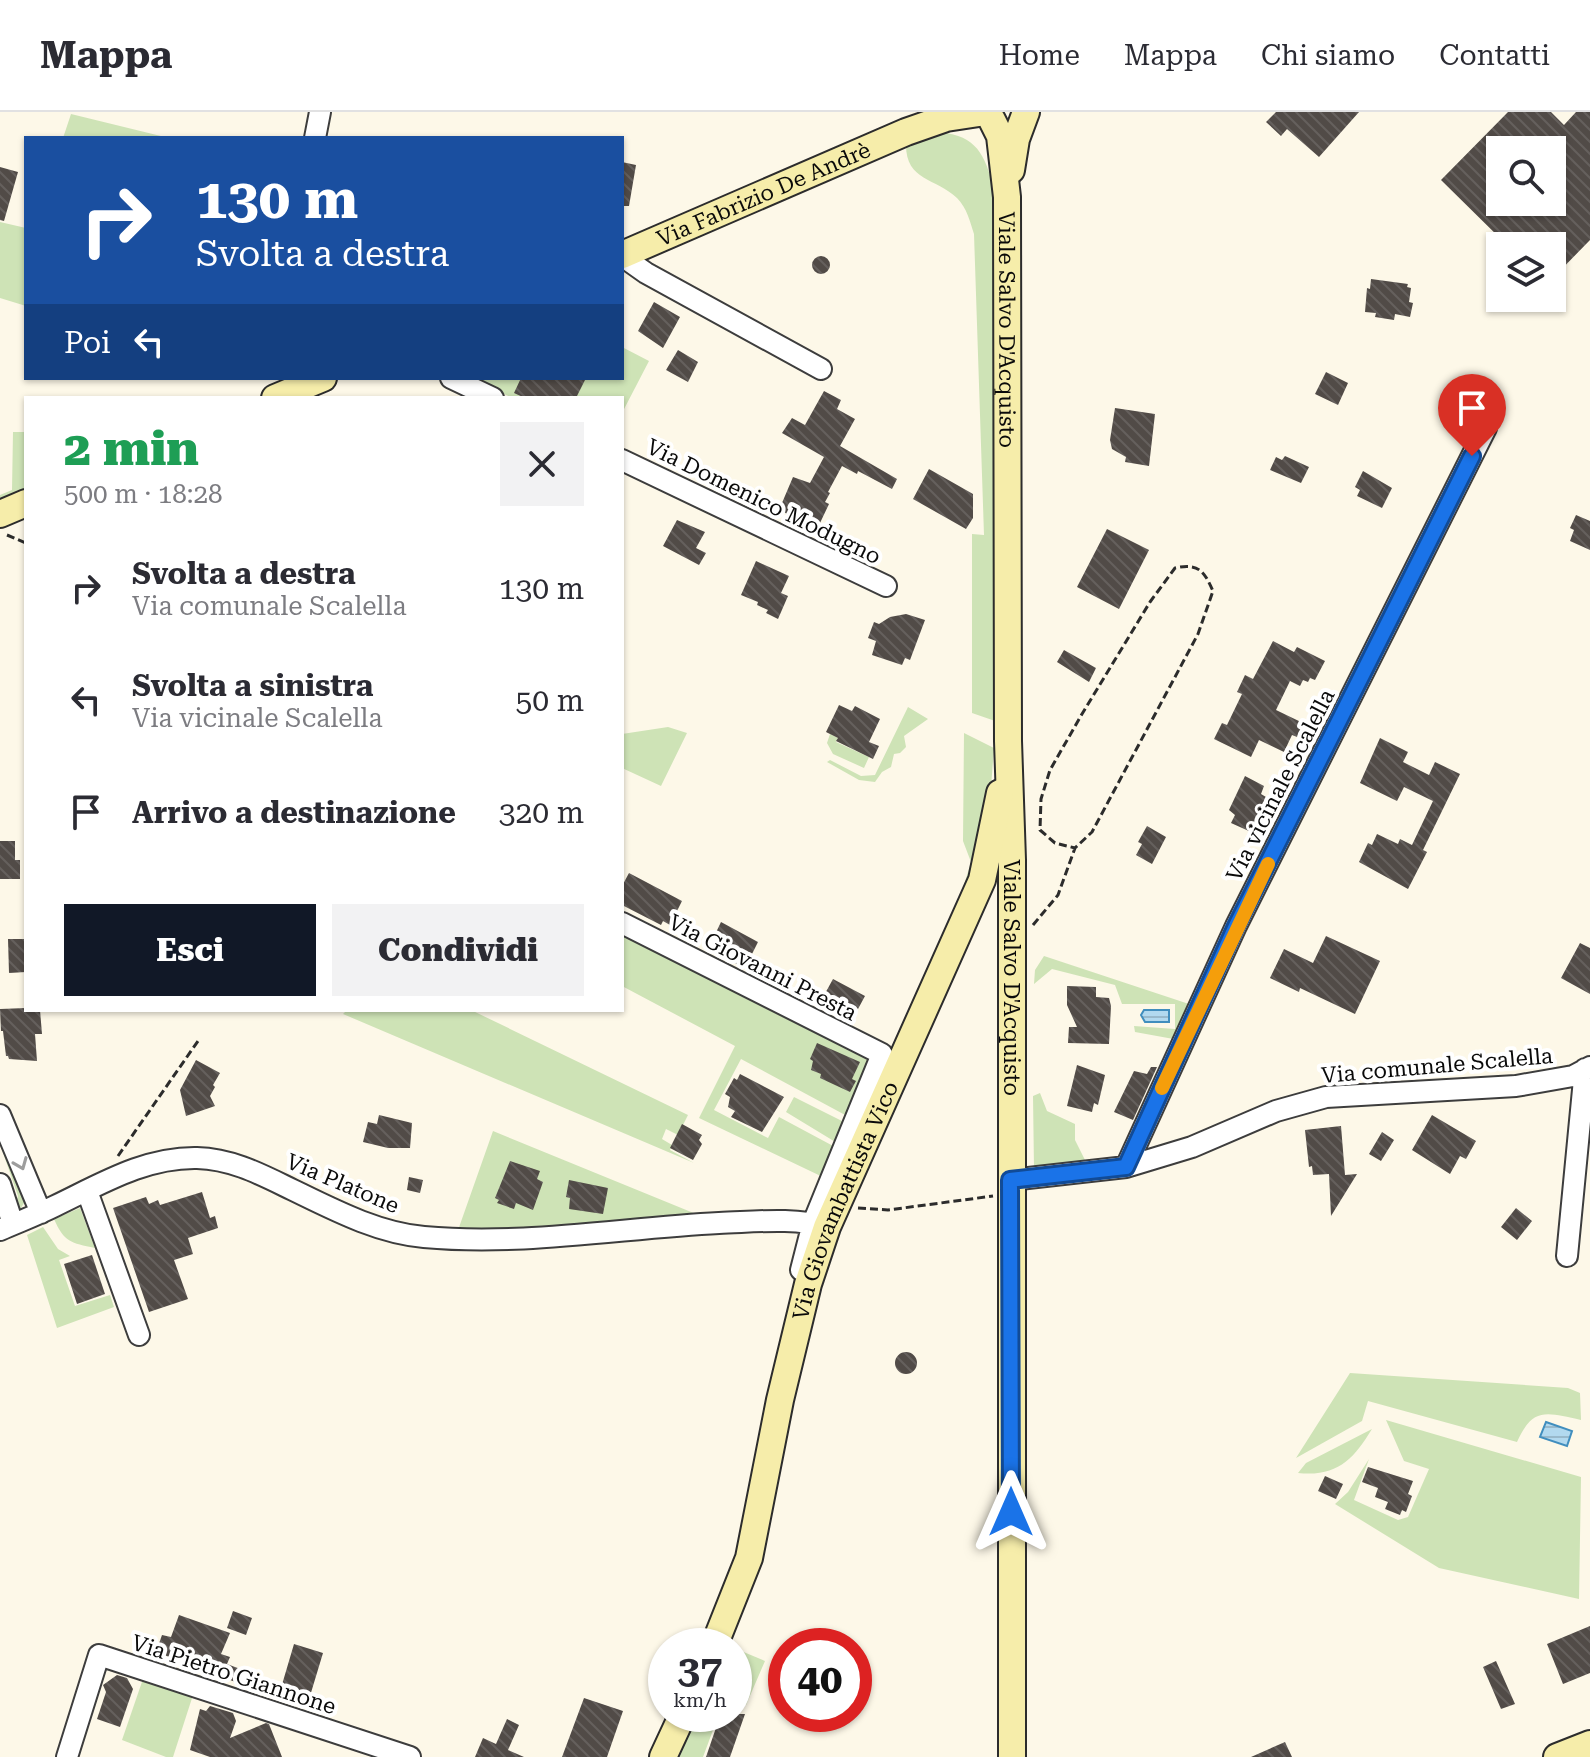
<!DOCTYPE html>
<html lang="it">
<meta charset="utf-8">
<style>
:root{--surface:#fff;--page:#f2f2f3;--text:#2b2b33;--muted:#7c7c81;--line:#e1e1e2;--accent:#111827}
body{margin:0;font-family:"Roboto Serif",serif;background:var(--page);color:var(--text);height:100vh;display:flex;flex-direction:column;font-size:30px;white-space:nowrap}
*{box-sizing:border-box;margin:0}
p{font-size:26px;color:var(--muted)}
.icon{flex:none;width:44px;height:44px;fill:none;stroke:currentColor;stroke-width:2;stroke-linecap:round;stroke-linejoin:round}
.map{position:relative;flex:1;overflow:hidden}
.sheet{position:absolute;left:24px;top:284px;width:600px;height:616px;display:flex;flex-direction:column;background:var(--surface);border-radius:0px;box-shadow:0 2px 6px #0004}
.sheet>*{flex:none}
.banner{position:absolute;left:24px;top:24px;width:600px;height:244px;border-radius:0px;box-shadow:0 2px 6px #0004;background:#1a4fa0;color:#fff;overflow:hidden}
.buttons{position:absolute;left:1486px;top:24px;display:grid;gap:16px}
.buttons a{display:grid;place-items:center;width:80px;height:80px;border-radius:0px;background:var(--surface);box-shadow:0 2px 6px #0004;font-size:40px}
.speed{position:absolute;left:648px;top:1516px;display:flex;gap:16px;font-size:40px;font-weight:700;text-align:center}
.speed>*{display:grid;place-content:center;width:104px;height:104px;border-radius:50%;background:var(--surface);box-shadow:0 2px 6px #0004;line-height:1}
.speed small{font-size:20px;font-weight:400}
.speed .limit{border:12px solid #d22;background:#fff;color:#111}
.pin{position:absolute;display:grid;place-items:center;width:68px;height:68px;color:#fff;margin:-82px -34px;border-radius:50% 50% 50% 0;rotate:-45deg;box-shadow:0 0 8px #0007}
.pin .icon{rotate:45deg}
.me{position:absolute;width:88px;margin:-44px;rotate:0deg;stroke-linejoin:round;filter:drop-shadow(0 0 6px #0008)}
.turn{display:flex;align-items:center;gap:28px;height:168px;padding:0 40px;font-size:36px}
.turn .icon{width:104px;height:104px;stroke-width:2.5}
.turn b{display:block;font-size:56px;line-height:68px}
.then{display:flex;align-items:center;height:76px;padding:0 40px;background:#0003;gap:16px;font-size:30px}
.round{display:grid;place-items:center;flex:none;width:84px;height:84px;border-radius:0px;background:var(--page)}
.headline{display:flex;align-items:center;justify-content:space-between;height:136px;padding:0 40px}
h1{font-size:48px;font-weight:800;line-height:60px;color:#1e9e55}
.cta{display:flex;gap:16px;margin-top:auto;padding:16px 40px}
.cta a{flex:1;height:92px;border-radius:0px;background:var(--accent);color:#fff;font-size:32px;font-weight:800;line-height:92px;text-align:center}
.cta a+a{background:var(--page);color:var(--text)}
ul{padding:0;list-style:none}
li{display:flex;align-items:center;gap:24px;height:112px;padding:0 40px}
li div{flex:1}
li b{display:block;font-size:30px}
li em{font-style:normal}
header{display:flex;align-items:center;gap:48px;box-sizing:border-box;height:112px;padding:0 40px;background:var(--surface);border-bottom:2px solid var(--line)}
header strong{font-size:38px}
nav{display:flex;gap:44px;margin-inline-start:auto;font-size:28px}
.map>svg:first-child{display:block}
.green{fill:#cee3b6}
.water{fill:url(#water-rules);stroke:#418ebe;stroke-width:2}
.building{fill:url(#building-back-hatch);fill-rule:evenodd}
.lines{fill:none;stroke-linecap:round;stroke-linejoin:round}
.street-casing{stroke:#3d3d3d;stroke-width:24}
.secondary-casing{stroke:#2c2c2c;stroke-width:30}
.path{stroke:#2c2c2c;stroke-width:3;stroke-dasharray:8 4;stroke-linecap:butt}
.street{stroke:#fff;stroke-width:20}
.secondary{stroke:#f6edaa;stroke-width:26}
.oneway{stroke:#9d9d9d}
.route-casing{stroke:#114b97;stroke-width:20}
.route{stroke:#1a73e8;stroke-width:14}
.slow{stroke:#f59e0b;stroke-width:14}
.labels{text-anchor:middle;stroke-width:8;stroke-linejoin:round;paint-order:stroke}
.street-label{font-size:22px;fill:#0a0a0a;stroke:#fff}
</style>
<header>
<strong>Mappa</strong>
<nav><a>Home</a><a>Mappa</a><a>Chi siamo</a><a>Contatti</a></nav>
</header>
<div class="map">
<svg width="1590" height="1645" viewBox="0 0 1590 1645">
<defs>
<pattern id="water-rules" width="6" height="5" patternUnits="userSpaceOnUse" patternTransform="scale(2)"><rect width="6" height="5" fill="#b2d9ef"/><path d="M0 2.5h6" fill="none" stroke="#98b9cc"/></pattern>
<pattern id="building-back-hatch" width="6" height="6" patternUnits="userSpaceOnUse" patternTransform="scale(2)"><rect width="6" height="6" fill="#514b47"/><path d="M-1 5l2 2M0 0l6 6M5-1l2 2" fill="none" stroke="#65605d"/></pattern>
</defs>
<rect width="100%" height="100%" fill="#fdf8e8"/>
<path class="green" d="M71 2 169 26H63Z
M935 20C972 22 983 37 992 70L998 610 972 601V422L984 423 974 122C970 110 967 96 957 86 936 66 906 69 906 33Z
M0 110 26 116V194L0 186Z
M622 235 649 249 622 301V286H513L469 266H622Z
M13 320H26V378L0 389V383L12 378Z
M908 595 928 607 904 624 906 635 900 641 894 642 891 655 882 660 875 670 859 668 827 650 830 648 861 664 875 663Z
M668 615 687 621 661 674 622 656V622Z
M964 621 994 636 990 688 965 784 848 1034 960 786 971 750 963 729Z
M830 622 838 626 836 630 869 645 864 656 833 642 827 631Z
M622 822 872 949 847 1004 741 947 714 998 768 1026 779 1005 835 1035 827 1067 699 1006 735 934 622 874Z
M1044 844 1192 893 1179 928 1135 920 1134 914 1175 917V892H1122L1115 873 1052 857 1034 872 1035 858Z
M347 898H471L688 1003 678 1023 666 1017 662 1027 672 1033 670 1038 694 1051 343 902Z
M1040 981 1047 999 1075 1012V1028L1087 1052 1034 1057 1033 984Z
M794 985 844 1010 837 1031 786 1000Z
M0 1018 26 1088 19 1099 16 1090 18 1084 0 1032Z
M493 1019 696 1102 616 1111 457 1121Z
M80 1096 95 1136C71 1131 64 1130 54 1107Z
M43 1115 58 1137 70 1144 59 1148 75 1194 110 1183 114 1195 57 1216 27 1123Z
M1350 1261 1568 1276 1580 1281 1581 1308C1547 1301 1533 1294 1517 1330L1368 1289 1362 1309 1296 1346Z
M1386 1308 1581 1365 1579 1487 1439 1456 1335 1392 1348 1380 1369 1347 1354 1388 1398 1408 1408 1405 1429 1357 1404 1349Z
M1372 1317C1353 1348 1337 1365 1298 1361L1306 1351Z
M734 1536 765 1549 746 1593 734 1589Z
M144 1564 193 1583 173 1645H166L122 1628Z
M692 1602H719L703 1645H672Z"/>
<path class="water" d="M1144 898H1169V910H1145L1141 903Z
M1546 1310 1572 1319 1567 1334 1540 1325Z"/>
<path class="building" d="M1276 0H1359L1319 45 1287 17 1281 24 1266 10Z
M1508 0H1551L1564 13 1576 0H1590V128L1552 167V134H1508L1441 68ZM1500 38H1552V90H1500Z
M622 50 636 53 629 94H622Z
M0 55 18 60 4 109 0 108Z
M812 153a9 9 0 1 1 18 0a9 9 0 1 1-18 0Z
M1371 167 1408 172 1407 175 1411 176 1409 190 1413 191 1410 205 1395 202 1394 208 1375 205 1376 201 1365 200 1367 176 1370 177Z
M654 190 680 205 663 236 638 219Z
M678 238 698 250 688 270 666 258Z
M1326 260 1348 271 1338 293 1315 282Z
M521 266H586L576 286H525L514 281Z
M824 279 841 288 837 297 855 307 840 334 897 367 892 377 858 359 857 362 842 354 828 380 830 381 825 390 829 392 820 411 803 402 800 408 779 398 793 365 810 371 824 345 782 321 792 306 805 313Z
M1115 296 1155 302 1149 354 1125 350 1126 345 1112 337 1110 328Z
M1285 344 1309 355 1301 371 1270 358 1276 345 1282 348Z
M929 357 973 382V406L966 417 913 387Z
M1363 359 1392 376 1382 396 1357 384 1360 378 1355 375Z
M1576 403 1590 409V438L1570 429 1574 418 1570 416Z
M677 408 705 420 696 436 706 441 699 453 663 434Z
M1107 417 1149 438 1119 497 1077 475Z
M756 449 789 464 781 481 788 484 778 507 766 501 768 498 757 493 758 490 741 483Z
M906 502 925 508 910 548 905 546 902 553 872 543 876 529 868 526 874 510 879 512 890 505Z
M1273 529 1294 540 1297 535 1325 549 1315 568 1310 566 1308 570 1303 568 1300 574 1290 569 1276 598 1303 611 1297 625 1292 623 1284 640 1259 628 1251 645 1214 627 1222 611 1227 613 1242 582 1237 580 1245 563 1253 567Z
M1064 538 1096 556 1089 570 1057 550Z
M839 593 852 599 855 594 880 607 869 630 879 634 873 647 836 629 838 626 826 620Z
M1380 626 1408 640 1403 650 1429 663 1435 650 1460 662 1423 738 1427 740 1408 777 1359 750 1368 731 1372 733 1377 722 1398 732 1400 727 1412 733 1433 689 1404 675 1397 689 1360 671Z
M1245 664 1264 674 1261 682 1266 685 1251 720 1231 711 1235 703 1229 698Z
M1147 714 1166 725 1152 752 1136 743 1142 732 1138 730Z
M0 729H15V748H20V767H0Z
M629 761 682 789 670 813 663 809 661 813 622 793V774Z
M721 810 758 830 748 850 737 852 708 837Z
M1326 824 1380 849 1355 902 1300 876 1299 880 1270 866 1284 837 1313 851Z
M8 827H26V860L9 861Z
M1580 831 1590 836V882L1561 866Z
M833 867 865 884 858 897 852 894 848 901 822 887Z
M1067 874 1096 875V885L1109 886 1111 894 1109 932 1068 931 1069 915H1077L1067 893Z
M26 896V898H40L42 922H35L37 949 9 947 8 944H6L3 919H1L0 897Z
M817 931 860 950 852 967 856 969 850 980 820 966 821 962 811 958 813 949 810 947Z
M196 948 220 961 213 973 215 975 210 984 215 994 186 1004 180 978Z
M1077 953 1105 963 1098 993 1094 991 1092 1000 1067 994Z
M1151 955H1157L1133 1008 1114 1000 1134 959 1147 962Z
M740 962 784 985 762 1020 731 1005 735 999 728 995 730 985 725 982 734 966 737 968Z
M379 1003 412 1011 410 1036H388L363 1030 368 1010 377 1012Z
M1432 1003 1476 1029 1466 1047 1460 1044 1450 1062 1412 1038Z
M682 1012 702 1023 699 1028 702 1032 693 1048 670 1036Z
M1341 1014 1345 1063 1357 1062 1331 1104 1329 1062 1313 1063 1312 1054 1309 1055 1305 1018Z
M1382 1020 1394 1028 1381 1049 1369 1042Z
M510 1049 540 1059 537 1067 543 1070 533 1098 516 1091 514 1097 497 1091 499 1088 495 1086Z
M409 1065 423 1068 420 1081 407 1078Z
M569 1068 608 1076 603 1102 569 1097 570 1086 566 1085Z
M202 1080 210 1106 215 1104 218 1116 188 1126 193 1142 174 1148 188 1187 149 1200 113 1096 146 1085 149 1092 158 1088 160 1093Z
M1516 1096 1532 1109 1517 1128 1501 1115Z
M92 1143 105 1182 77 1192 64 1152Z
M895 1251a11 11 0 1 1 22 0a11 11 0 1 1-22 0Z
M1368 1355 1413 1369 1408 1382 1412 1384 1406 1400 1402 1398 1400 1403 1385 1397 1388 1390 1375 1385 1378 1376 1362 1370Z
M1325 1364 1343 1372 1336 1387 1318 1379Z
M233 1499 252 1506 246 1523 227 1516Z
M179 1503 230 1521 221 1542 230 1545 227 1552 243 1558 238 1571 156 1540 162 1523 171 1525Z
M1590 1514V1561L1563 1572 1547 1532Z
M294 1532 323 1541 310 1584 281 1576Z
M1496 1549 1515 1592 1501 1597 1483 1555Z
M117 1563 127 1566 133 1577 120 1615 97 1607 106 1580 103 1573Z
M584 1586 623 1599 607 1645H562Z
M210 1594 233 1601 236 1609 230 1626 266 1611 269 1612 282 1645H210L190 1638 200 1597 206 1599Z
M727 1602H745L730 1645H706L719 1607 725 1609Z
M507 1607 519 1613 508 1638 524 1645H475L483 1626 496 1632Z
M1285 1630 1292 1645H1251Z"/>
<g class="lines">
<defs>
<path id="street" d="M315 26 320 0
M622 144 646 161 821 257
M451 266 493 286
M622 348 886 474
M622 811 882 942 813 1111 801 1158
M0 1003 41 1101
M1126 1055 1236 814 1486 316
M1010 1068 1126 1055 1192 1035 1276 999 1326 985 1516 974 1573 964 1590 955
M0 1072 13 1112
M87 1079 139 1223
M0 1118C18 1110 37 1103 55 1094 101 1072 145 1045 197 1046 233 1047 262 1063 293 1078 334 1098 378 1121 424 1125 522 1134 621 1116 719 1111 754 1110 794 1105 827 1115
M1567 1144 1585 957
M67 1645 99 1543 410 1645"/>
<g id="secondary">
<path id="s1" d="M992 8 1000 24 1007 85 1008 629 1012 748V1645"/>
<path d="M1011 58 1016 27 1026 0"/>
<path id="s2" d="M622 143 906 20 946 6 979 1"/>
<path d="M275 286 323 266"/>
<path d="M0 402 26 391"/>
<path id="s3" d="M714 1534 749 1446 780 1288 808 1172 827 1115 982 768 1000 681"/>
<path d="M663 1645 683 1602"/>
<path d="M1557 1645 1590 1632"/>
</g>
</defs>
<use href="#street" class="street-casing"/>
<use href="#secondary" class="secondary-casing"/>
<path class="path" d="M7 423 26 431
M1033 813 1058 783 1075 736 1092 720 1198 522 1213 479C1204 459 1199 451 1175 456L1150 490 1082 602 1050 658 1041 687 1040 718 1055 731 1075 736
M118 1044 198 929
M858 1096 888 1098 993 1084"/>
<use href="#street" class="street"/>
<use href="#secondary" class="secondary"/>
</g>
<defs><path id="oneway-chevron" d="M-2-3.5L2.5 0L-2 3.5" fill="none" stroke-width="1.6" stroke-linecap="round" stroke-linejoin="round" transform="scale(2)"/></defs>
<use class="oneway" href="#oneway-chevron" transform="translate(21 1052) rotate(68)"/>
<g class="lines">
<defs>
<path id="route" d="M1011 1400 1010 1068 1126 1055 1236 814 1472 344"/>
</defs>
<use href="#route" class="route-casing"/>
<use href="#route" class="route"/>
<path class="slow" d="M1162 976 1268 752"/>
</g>
<g class="labels">
<g class="street-label">
<text dy="8" stroke="none"><textPath href="#s2" startOffset="154">Via Fabrizio De Andrè</textPath></text>
<text dy="8" stroke="none"><textPath href="#s1" startOffset="212">Viale Salvo D'Acquisto</textPath></text>
<text transform="translate(764 389) rotate(26)" y="8">Via Domenico Modugno</text>
<text transform="translate(1280 673) rotate(-63)" y="8">Via vicinale Scalella</text>
<text transform="translate(763 855) rotate(27)" y="8">Via Giovanni Presta</text>
<text dy="8" stroke="none"><textPath href="#s1" startOffset="860">Viale Salvo D'Acquisto</textPath></text>
<text transform="translate(1437 953) rotate(-5)" y="8">Via comunale Scalella</text>
<text transform="translate(343 1071) rotate(23)" y="8">Via Platone</text>
<text dy="8" stroke="none"><textPath href="#s3" startOffset="466">Via Giovambattista Vico</textPath></text>
<text transform="translate(234 1562) rotate(18)" y="8">Via Pietro Giannone</text>
</g>
</g>
</svg>
<div class="buttons">
<a><svg class="icon" aria-label="search" viewBox="0 0 24 24"><circle cx="10" cy="10" r="6"/><path d="M15 15l6 6"/></svg></a>
<a><svg class="icon" aria-label="layers" viewBox="0 0 24 24"><path d="M12 4l9 5-9 5-9-5zM3 14l9 5 9-5"/></svg></a>
</div>
<div class="speed"><div>37<small>km/h</small></div><div class="limit">40</div></div>
<div class="pin" style="left:1472px;top:344px;background:#d93025"><svg class="icon" aria-label="arrive" viewBox="0 0 24 24"><path d="M6 21V4h12l-3 4 3 4H6"/></svg></div>
<svg class="me" style="left:1011px;top:1400px" viewBox="-20 -20 40 40"><path d="M0-17L14 15 0 8-14 15z" fill="#1a73e8" stroke="#fff" stroke-width="4"/></svg>
<div class="banner">
<div class="turn"><svg class="icon" aria-label="right" viewBox="0 0 24 24"><path d="M7 20v-9h11M14 6l5 5-5 5"/></svg><div><b>130 m</b>Svolta a destra</div></div>
<div class="then">Poi<svg class="icon" aria-label="left" viewBox="0 0 24 24"><path d="M17 20v-9H6M10 6l-5 5 5 5"/></svg></div>
</div>
<section class="sheet">
<div class="headline"><div><h1>2 min</h1><p>500 m · 18:28</p></div><a class="round"><svg class="icon" aria-label="close" viewBox="0 0 24 24"><path d="M6 6l12 12M18 6L6 18"/></svg></a></div>
<ul>
<li><svg class="icon" aria-label="right" viewBox="0 0 24 24"><path d="M7 20v-9h11M14 6l5 5-5 5"/></svg><div><b>Svolta a destra</b><p>Via comunale Scalella</p></div><em>130 m</em></li>
<li><svg class="icon" aria-label="left" viewBox="0 0 24 24"><path d="M17 20v-9H6M10 6l-5 5 5 5"/></svg><div><b>Svolta a sinistra</b><p>Via vicinale Scalella</p></div><em>50 m</em></li>
<li><svg class="icon" aria-label="arrive" viewBox="0 0 24 24"><path d="M6 21V4h12l-3 4 3 4H6"/></svg><div><b>Arrivo a destinazione</b></div><em>320 m</em></li>
</ul>
<div class="cta"><a>Esci</a><a>Condividi</a></div>
</section>
</div>
